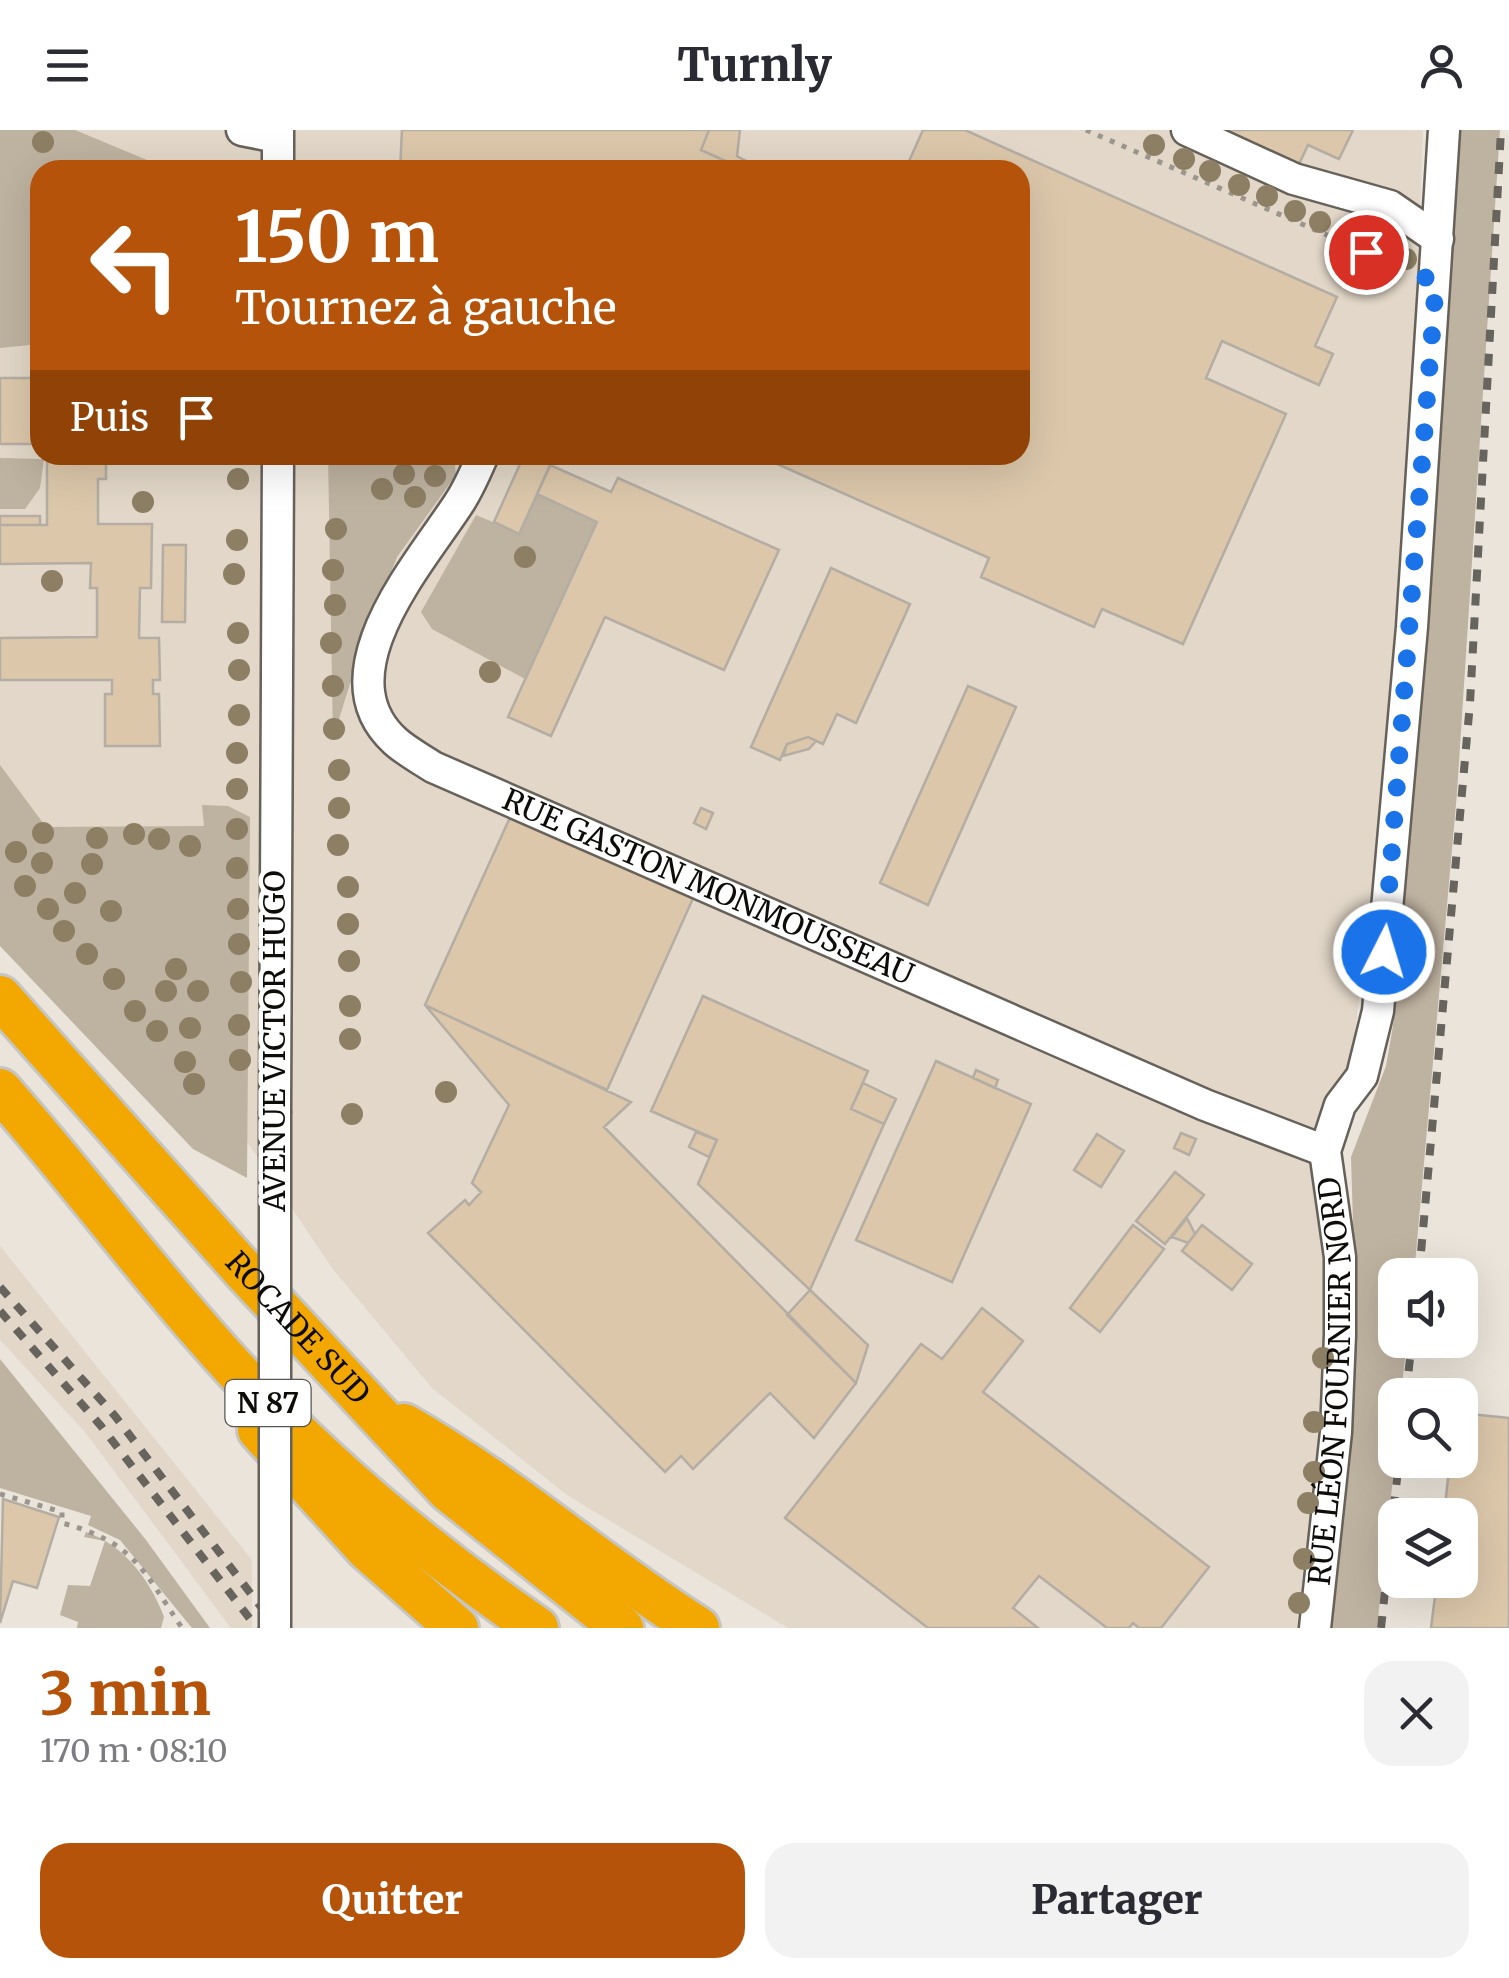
<!DOCTYPE html>
<html lang="fr">
<meta charset="utf-8">
<style>
:root{--surface:#fff;--page:#f2f2f3;--text:#2b2b33;--muted:#7c7c81;--accent:#b45309}
body{margin:0;font-family:Merriweather,serif;background:var(--page);color:var(--text);height:100vh;display:flex;flex-direction:column;font-size:38px;white-space:nowrap}
*{box-sizing:border-box;margin:0}
p{font-size:32px;color:var(--muted)}
.icon{flex:none;width:55px;height:55px;fill:none;stroke:currentColor;stroke-width:2;stroke-linecap:round;stroke-linejoin:round}
.map{position:relative;height:1498px;overflow:hidden}
.details{display:flex;flex-direction:column;background:var(--surface);flex:1}
.details>*{flex:none}
.guide{position:absolute;left:30px;top:30px;width:1000px;height:305px;border-radius:30px;box-shadow:0 10px 40px #0002;background:#b45309;color:#fff;overflow:hidden}
.tools{position:absolute;left:1378px;top:1128px;display:grid;gap:20px}
.tools a{display:grid;place-items:center;width:100px;height:100px;border-radius:20px;background:var(--surface);box-shadow:0 10px 40px #0002;font-size:50px}
.pin{position:absolute;display:grid;place-items:center;width:85px;height:85px;color:#fff;margin:-42px;border:5px solid #fff;border-radius:50%;box-shadow:0 2px 10px #0007}
.me{position:absolute;width:110px;margin:-55px;rotate:5deg;stroke-linejoin:round;filter:drop-shadow(0 0 8px #0008)}
.turn{display:flex;align-items:center;gap:35px;height:210px;padding:0 40px;font-size:45px}
.turn .icon{width:130px;height:130px;stroke-width:2.5}
.turn b{display:block;font-size:70px;line-height:85px}
.then{display:flex;align-items:center;height:95px;padding:0 40px;background:#0003;gap:20px;font-size:38px}
.round{display:grid;place-items:center;flex:none;width:105px;height:105px;border-radius:30px;background:var(--page)}
.summary{display:flex;align-items:center;justify-content:space-between;height:170px;padding:0 40px}
h1{font-size:60px;font-weight:800;line-height:75px;color:var(--accent)}
.action{display:flex;gap:20px;margin-top:auto;padding:20px 40px}
.action a{flex:1;height:115px;border-radius:30px;background:var(--accent);color:#fff;font-size:40px;font-weight:800;line-height:115px;text-align:center}
.action a+a{background:var(--page);color:var(--text)}
header{display:flex;justify-content:space-between;align-items:center;height:130px;padding:0 40px;background:var(--surface);font-size:45px;font-weight:800}
.map>svg:first-child{display:block}
.built{fill:#e2d7c8;fill-rule:evenodd}
.green{fill:#beb2a0}
.building{fill:#dcc7aa;stroke:#b3ada4;stroke-width:2.5}
.lines{fill:none;stroke-linecap:round;stroke-linejoin:round}
.minor-casing{stroke:#666159;stroke-width:35}
.highway-casing{stroke:#c5c5c4;stroke-width:48}
.path{stroke:#9a968e;stroke-width:5;stroke-dasharray:5 8;stroke-linecap:butt}
.minor{stroke:#fff;stroke-width:30}
.highway{stroke:#f2a801;stroke-width:42}
.rail{stroke:#67645e;stroke-width:8;stroke-dasharray:12 12;stroke-linecap:butt}
.minor-bridge-casing{stroke:#666159;stroke-width:35;stroke-linecap:butt}
.minor-bridge{stroke:#fff;stroke-width:30}
.tree{fill:#8d7f64}
.route{stroke:#1a73e8;stroke-width:18;stroke-dasharray:0 32.4}
.labels{text-anchor:middle;stroke-width:9;stroke-linejoin:round;paint-order:stroke}
.shield{fill:#fff;stroke:#565553;stroke-width:2.5}
.shield-label{font-size:28px;font-weight:bold;fill:#0e0c09}
.street-label{font-size:30px;fill:#0e0c09;stroke:#fff}
</style>
<header><svg class="icon" aria-label="menu" viewBox="0 0 24 24"><path d="M4 6h16M4 12h16M4 18h16"/></svg>Turnly<svg class="icon" aria-label="person" viewBox="0 0 24 24"><circle cx="12" cy="8" r="4"/><path d="M4 21q1-7 8-7t8 7"/></svg></header>
<div class="map">
<svg width="1509" height="1498" viewBox="0 0 1509 1498">
<rect width="100%" height="100%" fill="#eae4da"/>
<path class="built" d="M0 0H1423L1417 167 1383 672 1328 1122 1314 1408 1304 1498H788L567 1365 432 1258 332 1138 203 946 0 672ZM40 40H1020V325H40Z
M0 1116 252 1430V1498H231L85 1302 0 1210Z"/>
<path class="green" d="M0 0H75L171 40H40V214L0 218Z
M1457 0H1500L1457 663 1414 1145H1395V1210H1407L1401 1265H1395V1329L1377 1498H1328L1350 1335 1355 1159 1351 1027 1386 936 1393 896 1431 460 1428 449 1450 162Z
M328 325H454L456 345 397 427 360 522 333 608Z
M0 328 44 329 40 358 25 379H0Z
M537 364 597 392 525 549 432 499 421 482 476 385 519 403Z
M0 635 46 697 204 696 202 675 228 676 250 687 247 1048 193 1019 0 816Z
M0 1229 146 1410 210 1498H192L120 1410 88 1395 91 1386 0 1358Z
M86 1402C124 1415 150 1450 164 1487L161 1498H77L78 1492 60 1485 68 1455 90 1456 105 1411 84 1407Z"/>
<path class="building" d="M402 0H709L701 20 741 38 744 30 767 40H400Z
M709 0H740L737 26 744 30 741 38 701 20Z
M923 0H965L1337 167 1315 216 1333 224 1319 255 1222 211 1206 248 1286 284 1183 514 1102 479 1094 497 981 447 989 428 775 333 778 325H1020V40H905Z
M1222 0H1353L1339 29 1308 15 1299 34Z
M0 248H40V314H0Z
M47 325H154L106 326V349H98V394H152L151 458H140L139 508H159L160 550H153V564H159L160 616H105V564H112V550H0V508L97 507V458H90L91 433 0 434V395H47Z
M524 325H555L519 404 494 392Z
M550 335 611 362 618 348 779 420 724 540 605 487 551 606 508 587 597 392 537 364Z
M0 386H40V395H0Z
M163 415H186L185 492H162Z
M831 438 910 474 856 593 837 584 823 614 808 607 787 614 780 630 751 617Z
M968 556 1016 577 928 775 880 753Z
M808 607 816 611 809 619 783 626 787 614Z
M701 678 713 683 706 699 694 693Z
M512 683 695 764 607 960 425 875Z
M703 866 868 941 851 979 884 994 810 1160 698 1054 717 1010 651 981Z
M425 875 631 972 604 997 856 1253 814 1308 770 1263 693 1339 681 1326 665 1342 428 1103 465 1070 469 1075 481 1062 472 1053 509 975Z
M936 931 1031 974 952 1152 856 1110Z
M976 940 998 950 995 958 973 948Z
M863 953 896 969 884 994 851 979Z
M696 1002 717 1010 709 1027 689 1017Z
M1181 1003 1196 1009 1189 1025 1174 1018Z
M1097 1004 1124 1021 1101 1057 1074 1040Z
M1175 1042 1204 1065 1165 1114 1136 1091Z
M1187 1088 1195 1104 1188 1113 1172 1107Z
M1133 1095 1164 1119 1100 1202 1070 1178Z
M1202 1095 1252 1134 1232 1160 1182 1121Z
M810 1160 868 1215 856 1253 787 1185Z
M982 1178 1023 1211 983 1262 1209 1437 1161 1498H1139L1133 1493 1129 1498H1107L1039 1446 1013 1478 1038 1498H928L785 1388 921 1214 942 1229Z
M1460 1283 1509 1288V1498H1431L1437 1450H1460V1385H1444L1450 1330H1460Z
M3 1369 59 1387 37 1458 13 1451 0 1493Z"/>
<g class="lines">
<defs>
<g id="minor">
<path d="M242 0 277 7"/>
<path d="M278 0V40"/>
<path d="M1187 0 1294 49 1390 76 1438 109"/>
<path id="s1" d="M483 325C476 341 469 358 459 373 421 432 321 543 395 611 406 621 421 629 433 637L1205 975 1325 1021"/>
<path d="M275 981 278 325"/>
<path id="s2" d="M1315 1498 1336 1302 1340 1205V1127L1325 1021 1340 975 1362 946 1378 881 1412 497 1444 0"/>
</g>
<g id="highway">
<path id="s3" d="M0 867 246 1143 448 1360 622 1498"/>
<path d="M0 960C69 1038 132 1122 200 1200 298 1314 414 1413 537 1498"/>
<path d="M404 1295C508 1354 597 1434 698 1498"/>
<path d="M259 1300 367 1419 457 1498"/>
</g>
</defs>
<use href="#minor" class="minor-casing"/>
<use href="#highway" class="highway-casing"/>
<path class="path" d="M1086 0 1405 139
M0 1364 62 1382V1393C134 1412 143 1440 182 1498"/>
<use href="#minor" class="minor"/>
<use href="#highway" class="highway"/>
<path class="rail" d="M1419 1145 1470 573 1501 0
M0 1157 115 1286 277 1498
M0 1181 101 1296 257 1498
M1406 1265 1412 1210
M1381 1498 1399 1330"/>
<defs>
<path id="minor-bridge" d="M275 981V1498"/>
</defs>
<use href="#minor-bridge" class="minor-bridge-casing"/>
<use href="#minor-bridge" class="minor-bridge"/>
</g>
<g class="tree">
<circle cx="43" cy="12" r="11"/>
<circle cx="1154" cy="15" r="11"/>
<circle cx="1184" cy="29" r="11"/>
<circle cx="1210" cy="41" r="11"/>
<circle cx="1239" cy="55" r="11"/>
<circle cx="1267" cy="66" r="11"/>
<circle cx="1295" cy="81" r="11"/>
<circle cx="1320" cy="92" r="11"/>
<circle cx="1349" cy="107" r="11"/>
<circle cx="1376" cy="118" r="11"/>
<circle cx="1406" cy="129" r="11"/>
<circle cx="404" cy="344" r="11"/>
<circle cx="435" cy="346" r="11"/>
<circle cx="238" cy="349" r="11"/>
<circle cx="382" cy="359" r="11"/>
<circle cx="415" cy="367" r="11"/>
<circle cx="143" cy="372" r="11"/>
<circle cx="336" cy="399" r="11"/>
<circle cx="237" cy="410" r="11"/>
<circle cx="525" cy="427" r="11"/>
<circle cx="333" cy="440" r="11"/>
<circle cx="234" cy="444" r="11"/>
<circle cx="52" cy="451" r="11"/>
<circle cx="335" cy="475" r="11"/>
<circle cx="238" cy="503" r="11"/>
<circle cx="331" cy="513" r="11"/>
<circle cx="239" cy="540" r="11"/>
<circle cx="490" cy="542" r="11"/>
<circle cx="333" cy="556" r="11"/>
<circle cx="239" cy="585" r="11"/>
<circle cx="334" cy="599" r="11"/>
<circle cx="237" cy="623" r="11"/>
<circle cx="339" cy="640" r="11"/>
<circle cx="237" cy="659" r="11"/>
<circle cx="339" cy="678" r="11"/>
<circle cx="237" cy="699" r="11"/>
<circle cx="43" cy="703" r="11"/>
<circle cx="134" cy="704" r="11"/>
<circle cx="97" cy="708" r="11"/>
<circle cx="159" cy="709" r="11"/>
<circle cx="338" cy="715" r="11"/>
<circle cx="190" cy="716" r="11"/>
<circle cx="16" cy="722" r="11"/>
<circle cx="42" cy="733" r="11"/>
<circle cx="92" cy="734" r="11"/>
<circle cx="237" cy="738" r="11"/>
<circle cx="25" cy="756" r="11"/>
<circle cx="348" cy="757" r="11"/>
<circle cx="75" cy="763" r="11"/>
<circle cx="48" cy="779" r="11"/>
<circle cx="238" cy="779" r="11"/>
<circle cx="111" cy="781" r="11"/>
<circle cx="348" cy="794" r="11"/>
<circle cx="64" cy="801" r="11"/>
<circle cx="239" cy="814" r="11"/>
<circle cx="87" cy="824" r="11"/>
<circle cx="349" cy="831" r="11"/>
<circle cx="176" cy="839" r="11"/>
<circle cx="114" cy="849" r="11"/>
<circle cx="241" cy="852" r="11"/>
<circle cx="166" cy="861" r="11"/>
<circle cx="198" cy="861" r="11"/>
<circle cx="350" cy="876" r="11"/>
<circle cx="135" cy="881" r="11"/>
<circle cx="239" cy="895" r="11"/>
<circle cx="190" cy="898" r="11"/>
<circle cx="157" cy="901" r="11"/>
<circle cx="350" cy="909" r="11"/>
<circle cx="240" cy="930" r="11"/>
<circle cx="185" cy="932" r="11"/>
<circle cx="194" cy="954" r="11"/>
<circle cx="446" cy="962" r="11"/>
<circle cx="352" cy="984" r="11"/>
<circle cx="1323" cy="1228" r="11"/>
<circle cx="1314" cy="1292" r="11"/>
<circle cx="1314" cy="1342" r="11"/>
<circle cx="1308" cy="1373" r="11"/>
<circle cx="1304" cy="1429" r="11"/>
<circle cx="1299" cy="1473" r="11"/>
</g>
<g class="lines">
<path class="route" d="M1366 122 1436 152 1384 822"/>
</g>
<g class="labels">
<rect class="shield" x="225.5" y="1250" width="85" height="46" rx="8"/>
<g class="shield-label">
<text x="268" y="1283">N 87</text>
</g>
<g class="street-label">
<text dy="10" stroke="none"><textPath href="#s1" startOffset="670">RUE GASTON MONMOUSSEAU</textPath></text>
<text transform="translate(275 911) rotate(-90)" y="10">AVENUE VICTOR HUGO</text>
<text dy="10" stroke="none"><textPath href="#s3" startOffset="445">ROCADE SUD</textPath></text>
<text dy="10" stroke="none"><textPath href="#s2" startOffset="248">RUE LÉON FOURNIER NORD</textPath></text>
</g>
</g>
</svg>
<div class="tools">
<a><svg class="icon" aria-label="sound" viewBox="0 0 24 24"><path d="M4 9h4l5-4v14l-5-4H4zM17 9q2 3 0 6"/></svg></a>
<a><svg class="icon" aria-label="search" viewBox="0 0 24 24"><circle cx="10" cy="10" r="6"/><path d="M15 15l6 6"/></svg></a>
<a><svg class="icon" aria-label="layers" viewBox="0 0 24 24"><path d="M12 4l9 5-9 5-9-5zM3 14l9 5 9-5"/></svg></a>
</div>
<div class="pin" style="left:1366px;top:122px;background:#d93025"><svg class="icon" aria-label="arrive" viewBox="0 0 24 24"><path d="M6 21V4h12l-3 4 3 4H6"/></svg></div>
<svg class="me" style="left:1384px;top:822px" viewBox="-20 -20 40 40"><circle r="17" fill="#1a73e8" stroke="#fff" stroke-width="3"/><path d="M0-11L8 9 0 5-8 9z" fill="#fff"/></svg>
<div class="guide">
<div class="turn"><svg class="icon" aria-label="left" viewBox="0 0 24 24"><path d="M17 20v-9H6M10 6l-5 5 5 5"/></svg><div><b>150 m</b>Tournez à gauche</div></div>
<div class="then">Puis<svg class="icon" aria-label="arrive" viewBox="0 0 24 24"><path d="M6 21V4h12l-3 4 3 4H6"/></svg></div>
</div>
</div>
<section class="details">
<div class="summary"><div><h1>3 min</h1><p>170 m · 08:10</p></div><a class="round"><svg class="icon" aria-label="close" viewBox="0 0 24 24"><path d="M6 6l12 12M18 6L6 18"/></svg></a></div>
<div class="action"><a>Quitter</a><a>Partager</a></div>
</section>
